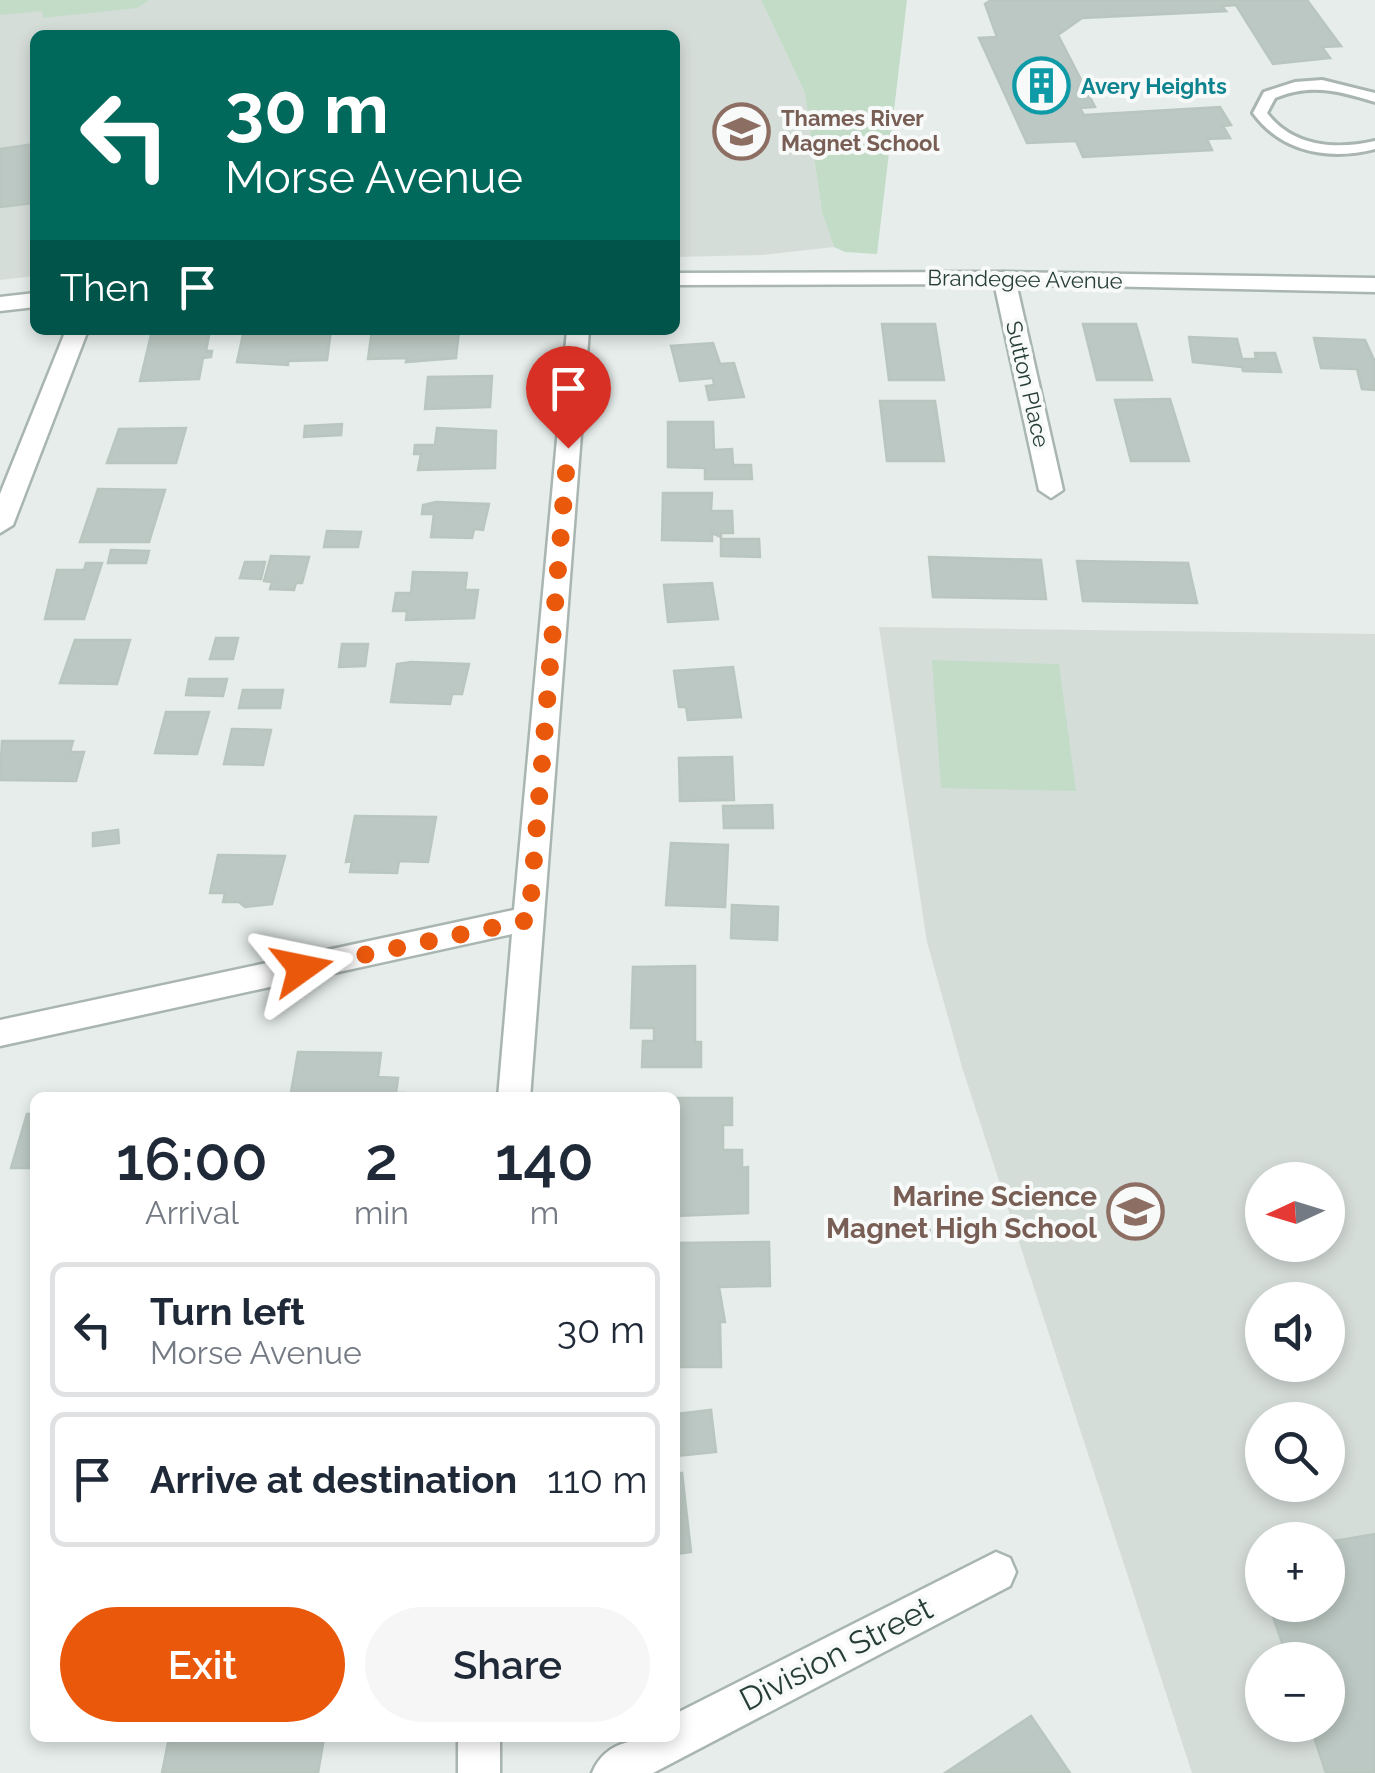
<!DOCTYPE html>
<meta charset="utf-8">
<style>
:root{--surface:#fff;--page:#f6f6f7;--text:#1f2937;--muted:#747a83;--line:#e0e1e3;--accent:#ea580c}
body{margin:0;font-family:Raleway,sans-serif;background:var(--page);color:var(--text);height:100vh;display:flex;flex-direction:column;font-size:38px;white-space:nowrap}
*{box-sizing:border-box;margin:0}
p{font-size:32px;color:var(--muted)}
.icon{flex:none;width:55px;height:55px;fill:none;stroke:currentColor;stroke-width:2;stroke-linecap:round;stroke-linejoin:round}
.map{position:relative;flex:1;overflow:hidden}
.panel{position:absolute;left:30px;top:1092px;width:650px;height:650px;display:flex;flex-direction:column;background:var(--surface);border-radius:15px;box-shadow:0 5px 15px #0003}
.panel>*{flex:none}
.banner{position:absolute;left:30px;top:30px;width:650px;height:305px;border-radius:15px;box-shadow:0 5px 15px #0003;background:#00695c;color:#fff;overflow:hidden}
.needle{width:65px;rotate:266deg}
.tools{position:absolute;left:1245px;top:1162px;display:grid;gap:20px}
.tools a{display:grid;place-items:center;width:100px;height:100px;border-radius:50%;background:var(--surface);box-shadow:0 5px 15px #0003;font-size:50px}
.pin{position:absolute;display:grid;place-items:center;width:85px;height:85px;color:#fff;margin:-102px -42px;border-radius:50% 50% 50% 0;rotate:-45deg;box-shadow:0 0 10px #0007}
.pin .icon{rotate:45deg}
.me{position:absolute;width:110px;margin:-55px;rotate:78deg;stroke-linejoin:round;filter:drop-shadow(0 0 8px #0008)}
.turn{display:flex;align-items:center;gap:35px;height:210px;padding:0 30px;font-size:45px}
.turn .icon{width:130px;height:130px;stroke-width:2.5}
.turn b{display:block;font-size:70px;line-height:85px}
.then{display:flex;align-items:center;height:95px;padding:0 30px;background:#0003;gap:20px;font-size:38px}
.eta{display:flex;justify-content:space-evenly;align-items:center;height:170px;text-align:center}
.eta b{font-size:60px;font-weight:600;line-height:70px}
.cta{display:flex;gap:20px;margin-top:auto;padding:20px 30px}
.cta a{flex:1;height:115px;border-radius:60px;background:var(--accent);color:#fff;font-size:40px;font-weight:600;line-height:115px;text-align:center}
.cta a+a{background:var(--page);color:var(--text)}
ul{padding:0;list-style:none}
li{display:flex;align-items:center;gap:30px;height:135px;margin:0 20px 15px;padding:0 10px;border:5px solid var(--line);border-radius:15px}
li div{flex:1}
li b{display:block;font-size:38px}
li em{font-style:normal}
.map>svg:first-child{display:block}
.built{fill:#d5ddd9;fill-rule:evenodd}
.green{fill:#c2dcc8}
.building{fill:#bcc8c3;stroke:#b9c6c0;stroke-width:2.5}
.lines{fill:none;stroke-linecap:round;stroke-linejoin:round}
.service-casing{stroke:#a9b5b0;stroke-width:6}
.minor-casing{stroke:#a9b5b0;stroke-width:5}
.tertiary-casing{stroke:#a9b5b0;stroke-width:5}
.service{fill:#fff;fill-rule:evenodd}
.minor{fill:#fff;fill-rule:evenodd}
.tertiary{fill:#fff;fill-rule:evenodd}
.route{stroke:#ea580c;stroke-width:18;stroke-dasharray:0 32.4}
.labels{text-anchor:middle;stroke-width:8;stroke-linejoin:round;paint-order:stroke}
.far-culture-label{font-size:22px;font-weight:bold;fill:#0d838f;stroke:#f7faf8;text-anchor:start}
.far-education-label{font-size:22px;font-weight:bold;fill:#785e54;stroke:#f7faf8;text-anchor:start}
.far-street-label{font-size:22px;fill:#273e36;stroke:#f7faf8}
.education-label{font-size:28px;font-weight:bold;fill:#785e54;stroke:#f7faf8;text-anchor:end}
.near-street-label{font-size:32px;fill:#273e36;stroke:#f7faf8}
</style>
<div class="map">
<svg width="1375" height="1773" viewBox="0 0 1375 1773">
<rect width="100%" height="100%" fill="#e6edea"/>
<path class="built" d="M0 0H761L805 93 822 213 834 247 761 255 675 257V35H35V276L0 280Z
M879 627 1375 634V1773H1192L962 1067 927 942ZM1262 1180H1328V1245H1262ZM1262 1300H1328V1365H1262ZM1262 1420H1328V1485H1262ZM1262 1540H1328V1605H1262ZM1262 1660H1328V1725H1262Z"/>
<path class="green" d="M0 0H149L137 8 43 18 42 11 0 15Z
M761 0H907L877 254 845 252 834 247 822 213 805 93Z
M932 660 1059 664 1076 791 941 788Z"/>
<path class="building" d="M991 0H1307L1341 46 1322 47 1330 58 1273 64 1236 5 1222 6 1226 11 1082 18 1058 35 1095 107 1080 108 1084 115 1220 107 1231 125 1223 126 1230 138 1207 139 1212 150 1083 157 1076 141 1027 143 979 38 997 37 985 4Z
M35 144V203L0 207V149Z
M882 324H935L944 380H889Z
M1083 324H1136L1152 380H1097Z
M210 330 206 351H212L211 357 203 358 199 379 140 381 152 331Z
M244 330H331L327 360 288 361V365L237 362Z
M372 330H459L456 358 406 362 407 358 368 359Z
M1189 337 1237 339 1242 359H1256L1255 353H1275L1281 372 1243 371 1242 367 1193 362Z
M1314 338 1365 340 1375 362V390L1362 389 1357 369 1321 368Z
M713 343 720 364 734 363 744 397 709 400 706 386 714 385 713 378 680 381 671 346Z
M492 376 490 407 425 409 428 377Z
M1170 399 1189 461H1131L1115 400Z
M880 401H935L944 461H887Z
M668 422H713L714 450 732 449 733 465H751L752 479H705V468L668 467Z
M342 424 341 435 304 437 305 426Z
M186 428 176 463H107L119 429Z
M437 428 496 431 495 468 418 470 421 454H414L415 445H435Z
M98 489 165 490 149 542H80Z
M663 493H712L711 511H732L733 533H721V537L712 533V541L662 540Z
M436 502 489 504 483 530 474 529 472 538 431 537 434 514H422L423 505Z
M327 531 361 532 358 547H324Z
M721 539H759L760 557 721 556Z
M111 550 149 551 146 563H108Z
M271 556 309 557 302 583H296L294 590 270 589 272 582 264 581Z
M929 557 1041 560 1046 599 933 597Z
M1077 561 1188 563 1197 603 1083 601Z
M245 562H265L261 579 240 578Z
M86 563H102L84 619H45L57 570H84Z
M413 572 467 573 465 590H478L474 618 406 620 407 611H393L396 593H411Z
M712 583 718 619 668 622 664 585Z
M216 638H238L233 659H210Z
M75 640H130L117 684 60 683Z
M342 644H368L365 666 339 667Z
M411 662 469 664 462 694H452L450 704 391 702 397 664Z
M733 667 741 717 688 720 686 707H679L674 671Z
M189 679H227L223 696 186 695Z
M243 690H283L280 708H239Z
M166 712H209L197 754 155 753Z
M232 729 271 730 263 765 224 764Z
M2 741H73L70 752H84L76 781 0 780Z
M732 757 734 800 680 801 679 758Z
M772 805 773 828H724L723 806Z
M355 816 436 817 428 862 399 861 397 873 350 872 352 861 346 862Z
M118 830 119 843 93 846V833Z
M671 843 728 845 725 907 666 905Z
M218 855 285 856 272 904 245 907 239 902H223L225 893H210Z
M732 905 778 907 777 940 731 938Z
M695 966V1042H701V1067H642L643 1041H654V1028H631L633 967Z
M298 1052 381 1053 378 1077 398 1078 396 1093H405L404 1098H290Z
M675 1098H732V1125H723V1150H742V1168L748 1167V1213L675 1216Z
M27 1114H35V1168H11Z
M928 1221 931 1238 908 1239 906 1222Z
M769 1242 770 1286 719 1287 725 1322H720L721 1367H675V1243Z
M711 1410 716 1452 675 1456V1414Z
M682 1473 691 1552 675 1554V1474Z
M1375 1534V1773H1326L1310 1725H1328V1660H1288L1269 1605H1328V1542Z
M1031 1716 1070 1773H945Z
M169 1738H324L318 1773H162Z"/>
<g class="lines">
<defs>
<path id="service" d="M1322 80 1375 93V102C1339 91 1311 83 1275 98L1267 113C1293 147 1336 150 1375 141V149C1329 161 1281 152 1253 113L1264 92 1295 82Z"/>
<path id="minor" d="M1004 272 1015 278 1063 490 1051 498 1039 490 993 278Z
M66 330H88L13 525 0 533V494Z
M567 330H589L530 1098H498L512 934 0 1046V1020L514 910Z
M996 1552 1010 1558 1016 1572 1010 1586 653 1773H592C606 1738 642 1738 675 1738V1714Z
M458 1738H500V1773H458Z"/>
<path id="tertiary" d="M1004 272 1375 278V292L1004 284 675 285V273Z
M35 293V307L0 311V297Z"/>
</defs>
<use href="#service" class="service-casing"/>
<use href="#minor" class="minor-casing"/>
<use href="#tertiary" class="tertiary-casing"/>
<use href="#service" class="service"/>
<use href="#minor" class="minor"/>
<use href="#tertiary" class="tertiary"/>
</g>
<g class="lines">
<path class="route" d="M302 968 529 920 568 448"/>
</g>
<defs>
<symbol id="building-ring" viewBox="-11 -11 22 22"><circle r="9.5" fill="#f7faf8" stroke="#0f9aa8" stroke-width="1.5"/><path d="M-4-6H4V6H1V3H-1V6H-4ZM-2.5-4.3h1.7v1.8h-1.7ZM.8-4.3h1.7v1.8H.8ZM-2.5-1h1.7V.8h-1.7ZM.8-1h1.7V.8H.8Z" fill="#0f9aa8"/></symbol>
<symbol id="school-ring" viewBox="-11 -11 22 22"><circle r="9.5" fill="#f7faf8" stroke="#8d6e63" stroke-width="1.5"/><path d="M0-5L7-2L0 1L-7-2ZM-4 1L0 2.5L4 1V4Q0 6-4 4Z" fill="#8d6e63"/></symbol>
</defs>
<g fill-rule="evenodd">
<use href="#building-ring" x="1010" y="54" width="63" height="63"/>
<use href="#school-ring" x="710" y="100" width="63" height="63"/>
<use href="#school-ring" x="1104" y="1180" width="63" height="63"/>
</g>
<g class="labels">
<g class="far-culture-label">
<text x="1081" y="94">Avery Heights</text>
</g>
<g class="far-education-label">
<text x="781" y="126">Thames River<tspan x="781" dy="25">Magnet School</tspan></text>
</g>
<g class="far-street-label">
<text transform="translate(1025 279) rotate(1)" y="8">Brandegee Avenue</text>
<text transform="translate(1028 384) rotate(77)" y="8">Sutton Place</text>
</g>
<g class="education-label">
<text x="1097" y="1206">Marine Science<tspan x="1097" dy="32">Magnet High School</tspan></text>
</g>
<g class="near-street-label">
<text transform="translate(836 1654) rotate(-27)" y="11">Division Street</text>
</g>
</g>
</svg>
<div class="tools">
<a><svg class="needle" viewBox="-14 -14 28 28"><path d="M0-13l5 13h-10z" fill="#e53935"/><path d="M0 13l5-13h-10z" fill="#747a83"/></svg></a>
<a><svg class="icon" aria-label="sound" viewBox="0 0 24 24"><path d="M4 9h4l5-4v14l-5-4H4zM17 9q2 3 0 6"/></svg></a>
<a><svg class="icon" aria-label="search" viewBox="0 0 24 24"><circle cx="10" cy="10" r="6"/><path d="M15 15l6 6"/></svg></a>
<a>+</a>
<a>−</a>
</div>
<div class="pin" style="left:568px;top:448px;background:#d93025"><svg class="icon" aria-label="arrive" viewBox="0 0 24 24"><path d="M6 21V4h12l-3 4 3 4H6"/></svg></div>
<svg class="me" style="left:302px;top:968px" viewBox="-20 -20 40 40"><path d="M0-17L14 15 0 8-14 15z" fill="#ea580c" stroke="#fff" stroke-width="4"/></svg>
<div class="banner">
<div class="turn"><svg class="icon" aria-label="left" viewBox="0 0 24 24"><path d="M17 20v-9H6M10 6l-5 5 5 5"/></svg><div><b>30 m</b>Morse Avenue</div></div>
<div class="then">Then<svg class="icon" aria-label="arrive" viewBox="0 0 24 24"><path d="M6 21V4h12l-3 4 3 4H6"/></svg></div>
</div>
<section class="panel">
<div class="eta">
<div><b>16:00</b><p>Arrival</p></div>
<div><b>2</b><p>min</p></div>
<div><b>140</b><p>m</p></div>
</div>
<ul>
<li><svg class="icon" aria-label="left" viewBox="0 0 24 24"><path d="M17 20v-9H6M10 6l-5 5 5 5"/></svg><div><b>Turn left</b><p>Morse Avenue</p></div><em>30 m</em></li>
<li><svg class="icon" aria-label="arrive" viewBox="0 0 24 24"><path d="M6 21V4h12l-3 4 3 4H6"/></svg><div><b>Arrive at destination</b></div><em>110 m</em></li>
</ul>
<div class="cta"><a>Exit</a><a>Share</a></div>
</section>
</div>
